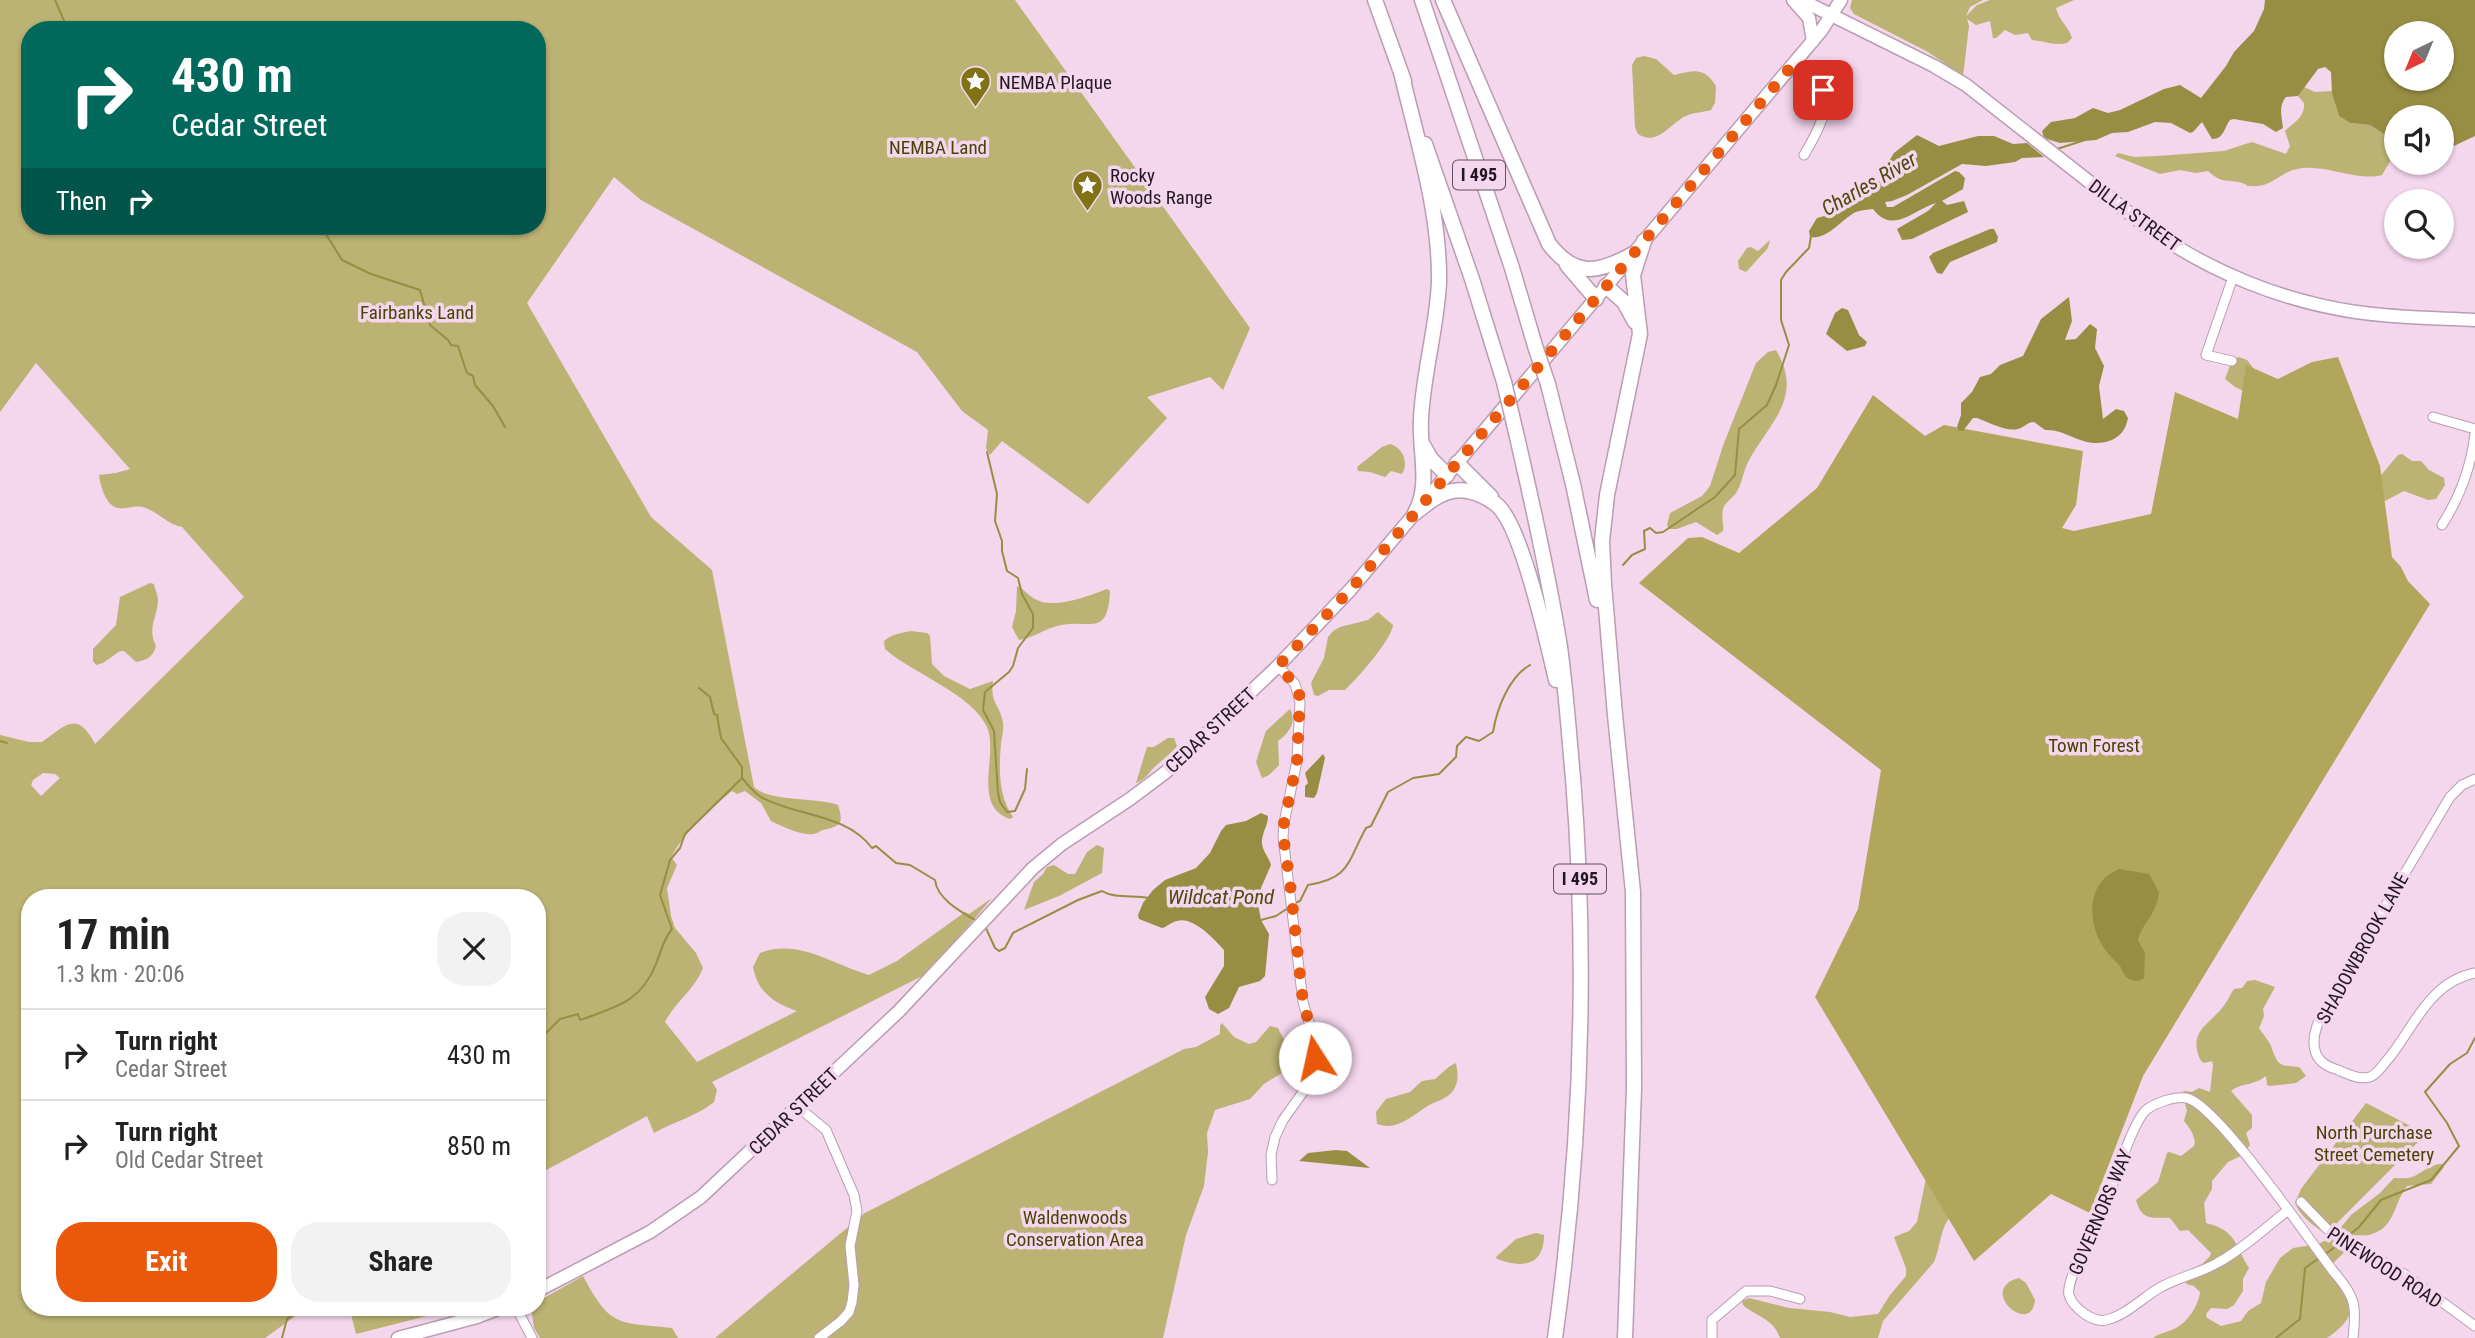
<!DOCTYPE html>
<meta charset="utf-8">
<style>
:root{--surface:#fff;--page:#f2f2f2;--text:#222;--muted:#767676;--line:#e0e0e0;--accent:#ea580c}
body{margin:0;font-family:"Roboto Condensed",sans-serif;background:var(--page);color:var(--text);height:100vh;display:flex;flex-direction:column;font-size:26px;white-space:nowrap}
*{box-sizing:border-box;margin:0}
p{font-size:23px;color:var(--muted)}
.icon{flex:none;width:38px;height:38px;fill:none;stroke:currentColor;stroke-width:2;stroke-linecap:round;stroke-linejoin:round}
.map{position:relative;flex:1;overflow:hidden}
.drawer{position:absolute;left:21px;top:889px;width:525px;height:427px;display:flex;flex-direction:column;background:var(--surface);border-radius:28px;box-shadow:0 2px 5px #0004}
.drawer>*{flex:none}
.hud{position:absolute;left:21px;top:21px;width:525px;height:214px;border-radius:28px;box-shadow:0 2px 5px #0004;background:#00695c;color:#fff;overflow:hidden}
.needle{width:46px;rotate:223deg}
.buttons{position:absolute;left:2384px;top:21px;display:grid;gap:14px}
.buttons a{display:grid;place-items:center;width:70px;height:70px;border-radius:50%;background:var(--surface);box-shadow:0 2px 5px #0004;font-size:35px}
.pin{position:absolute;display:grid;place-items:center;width:60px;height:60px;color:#fff;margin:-30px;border-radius:14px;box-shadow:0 4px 10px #0006}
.me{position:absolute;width:77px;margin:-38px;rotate:350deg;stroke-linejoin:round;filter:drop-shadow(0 0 5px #0008)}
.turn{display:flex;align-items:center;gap:24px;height:147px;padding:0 35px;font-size:32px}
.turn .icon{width:91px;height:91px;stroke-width:2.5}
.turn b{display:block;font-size:49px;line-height:60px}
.then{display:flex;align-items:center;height:66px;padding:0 35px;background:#0003;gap:14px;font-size:26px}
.round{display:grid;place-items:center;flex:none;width:74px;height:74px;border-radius:28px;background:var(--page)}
.headline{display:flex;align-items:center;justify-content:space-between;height:119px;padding:0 35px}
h1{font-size:42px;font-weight:700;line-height:52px}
.cta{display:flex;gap:14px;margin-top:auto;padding:14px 35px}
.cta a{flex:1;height:80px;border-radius:28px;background:var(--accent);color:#fff;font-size:28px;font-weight:700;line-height:80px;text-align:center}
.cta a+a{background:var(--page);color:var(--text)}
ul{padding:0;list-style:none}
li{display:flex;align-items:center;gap:21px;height:91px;padding:0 35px;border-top:2px solid var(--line)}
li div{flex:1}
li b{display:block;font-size:26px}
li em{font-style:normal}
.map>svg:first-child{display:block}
.green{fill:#bbb273;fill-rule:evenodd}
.forest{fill:#b1a65c}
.water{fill:#988e43;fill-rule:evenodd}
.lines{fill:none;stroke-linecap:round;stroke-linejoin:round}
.stream{stroke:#988e43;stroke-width:2}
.minor-casing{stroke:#b99db3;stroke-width:11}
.major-casing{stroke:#b99db3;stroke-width:15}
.highway-casing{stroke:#b99db3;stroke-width:17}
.minor{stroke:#fff;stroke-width:9}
.major{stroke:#fff;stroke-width:12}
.highway{stroke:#fff;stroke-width:14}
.highway-bridge-casing{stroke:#b99db3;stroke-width:17;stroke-linecap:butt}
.highway-bridge{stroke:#fff;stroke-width:14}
.route{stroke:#ea580c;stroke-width:12;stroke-dasharray:0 21.6}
.labels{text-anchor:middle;stroke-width:7;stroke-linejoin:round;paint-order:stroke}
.shield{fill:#f4d6ed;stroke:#62515e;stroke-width:2}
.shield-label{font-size:18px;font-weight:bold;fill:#231821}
.poi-label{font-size:19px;fill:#231821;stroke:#f4d6ed;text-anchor:start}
.park-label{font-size:19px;fill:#4c4407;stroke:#f4d6ed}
.street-label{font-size:19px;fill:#231821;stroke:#f4d6ed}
.water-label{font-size:21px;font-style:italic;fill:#50480c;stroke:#f4d6ed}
</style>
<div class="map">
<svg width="2475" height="1338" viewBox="0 0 2475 1338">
<rect width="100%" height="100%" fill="#f4d6ed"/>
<path class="green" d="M0 0H1015L1250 328 1223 390 1210 377 1147 397 1167 418 1088 504 1002 441 990 455 986 448 988 430 962 411 917 352 641 200 614 177 527 303 651 517 712 570 754 787C769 802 816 797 838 805 844 824 841 826 823 830 819 831 817 834 813 834 801 836 782 826 771 821L761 803 745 791 737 794 732 791C709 809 685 832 671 857L677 865 667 888 671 916 675 928 696 953 703 968C695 989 675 1002 665 1022L697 1062 797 1011C774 1003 758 993 753 967L760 953C799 938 833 965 869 975L897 961 965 912 969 914 992 898 928 973 712 1082 717 1090 714 1102C697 1116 673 1122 654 1133L647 1116 537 1175V898H30V1307H308L265 1338H0V735L29 742H42C65 726 77 709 95 744L244 597 182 527C169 525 159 513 146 508 134 504 127 510 118 508 106 506 100 485 99 475L116 473 130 469 36 363 0 412ZM30 30H537V226H30ZM43 773 55 774 60 778 41 796 31 785 33 780Z
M1852 0H1983L1970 7 1966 16 1977 5 1990 0H2074L2056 8C2059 21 2069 27 2072 38L2067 43C2054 46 2045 41 2032 40L2028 33 2015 35 2005 30 1996 38H1993L1990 21 1976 25 1967 19 1969 26 1963 76 1928 52 1854 14 1850 8Z
M1644 56 1656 59 1674 75C1694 71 1703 66 1716 86L1715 103 1711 110C1704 112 1696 112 1688 115 1670 122 1659 147 1638 134L1635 127 1632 65 1636 58Z
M2304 87 2315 92 2332 91 2339 116 2350 123 2370 125 2396 142V151L2382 175C2358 182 2323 163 2297 169 2280 172 2271 188 2252 186 2243 186 2251 186 2242 183 2226 179 2222 184 2208 171L2196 173 2180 170 2160 174 2115 156 2118 153 2134 157 2158 156 2224 151 2252 142 2286 154 2290 146 2285 131C2294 122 2305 118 2304 103L2298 96Z
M1770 240 1768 248 1746 272 1739 269 1738 261 1747 248 1751 247 1758 251Z
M1776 350C1805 398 1768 424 1748 462 1743 472 1742 484 1736 493 1732 499 1725 502 1723 509 1721 517 1724 524 1723 531L1717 535 1696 522 1677 529H1669L1667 525 1670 513 1702 496 1710 486 1724 443 1756 363 1768 352Z
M2239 357 2247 360 2257 373 2250 394 2235 387 2225 379 2232 360Z
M1390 444C1403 448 1409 462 1402 474L1391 471 1385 477 1370 472 1358 471 1357 467 1382 447Z
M2402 454 2412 461H2421L2429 470 2444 478 2445 485 2436 499 2428 500 2404 491 2383 502 2377 480 2398 455Z
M150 583 154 584C155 589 158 595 158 601 157 618 147 628 156 646 153 657 147 660 136 662L124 651H120L103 663 96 665 93 661V649L116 625 120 597Z
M1017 586C1024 589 1028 595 1035 599 1053 610 1089 596 1107 589L1110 591C1108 638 1090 619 1061 625 1046 628 1033 638 1019 640L1012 627 1016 611Z
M1378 612 1393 625C1392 639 1357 679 1345 690H1329L1318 696 1314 695 1311 683 1324 658 1328 637 1333 631 1340 627 1368 620Z
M911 631 927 633 930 636 932 664 944 676 970 689 993 681C990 704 999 703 1003 722 1004 728 1002 737 1001 743 999 769 998 795 1013 817L1010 819C971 806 999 754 987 727 972 694 912 673 885 649L884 641C892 634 901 633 911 631Z
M1290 709C1297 722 1289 733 1278 741L1279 765 1269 775 1262 778 1256 762 1262 743 1266 731Z
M1168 738H1174L1177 746C1171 754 1165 757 1159 763 1150 770 1147 779 1136 783L1147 747H1154Z
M1097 845 1104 848 1102 873 1059 896 1024 910 1034 882 1043 874 1047 867 1054 865 1068 874H1075L1087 852Z
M2255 980 2275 987 2263 1009 2264 1016 2259 1028C2263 1035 2270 1041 2272 1049 2279 1067 2279 1065 2299 1067L2306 1076 2296 1083 2270 1086 2267 1085 2266 1076C2254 1086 2242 1082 2231 1091L2252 1115V1128L2246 1133 2250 1145 2243 1155 2228 1162 2212 1181V1189L2204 1203 2206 1223C2238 1231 2234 1245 2249 1268L2243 1279V1291L2234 1305 2227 1309 2211 1308 2206 1314 2207 1318 2221 1326 2241 1321 2248 1311 2261 1303 2266 1282 2280 1258 2293 1248 2318 1244 2333 1237 2351 1215 2380 1193 2394 1178C2400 1178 2407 1179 2412 1177 2424 1172 2431 1163 2444 1164V1167L2431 1184 2407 1186C2393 1204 2396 1226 2372 1234 2364 1237 2357 1234 2350 1236L2349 1248 2331 1265C2351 1296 2365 1312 2327 1338H2153C2161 1332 2171 1332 2179 1326 2189 1320 2199 1304 2200 1292L2194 1286 2186 1284 2187 1280 2210 1256 2211 1253 2188 1230 2180 1231 2170 1218C2153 1217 2142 1222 2136 1200L2158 1182 2167 1153 2169 1152 2181 1156 2194 1146C2197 1138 2189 1127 2184 1121L2187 1110 2182 1094 2184 1091 2192 1092 2199 1088 2210 1092 2213 1065 2212 1061 2204 1063 2201 1061C2186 1030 2211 1025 2225 1004 2229 999 2230 994 2234 989L2242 988 2247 981Z
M1222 1023 1234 1037 1249 1044 1256 1042 1270 1026 1278 1028 1287 1046 1285 1071 1264 1084 1250 1099 1215 1110 1207 1133 1208 1152 1204 1186 1186 1235 1163 1338H715L865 1213 1184 1049 1196 1047 1220 1034V1026Z
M1456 1063C1457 1070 1459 1078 1456 1085 1451 1099 1437 1100 1426 1107 1410 1117 1397 1131 1377 1124L1376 1112 1386 1099 1410 1092 1422 1081 1435 1079 1450 1066Z
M2366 1103 2426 1134 2332 1228 2320 1230C2310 1223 2300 1215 2295 1203L2301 1189Z
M1926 1178 1953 1214C1940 1225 1941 1246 1934 1262L1883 1321 1878 1338H1780C1773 1318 1757 1317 1743 1305L1742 1301 1749 1298 1789 1308 1830 1312 1850 1317 1878 1314 1890 1295 1906 1276V1268L1894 1237 1909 1231 1917 1222Z
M1536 1233 1544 1235C1544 1267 1521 1268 1497 1259L1496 1257 1516 1239Z
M583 1276C611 1328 617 1322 672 1328L678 1338H540L534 1328 531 1307H537V1302Z
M2019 1278 2026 1283 2035 1300C2031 1338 1976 1289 2019 1278Z
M359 1307H462L356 1334 351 1314Z"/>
<path class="forest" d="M2338 357 2380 466 2392 557 2401 567 2408 581 2430 604 2143 1076 2090 1213 2051 1194 1974 1261 1815 997 1858 909 1881 770 1639 583 1688 538 1702 537 1739 553 1817 488 1873 395 1925 436 1944 425 2083 451 2076 505 2062 528 2074 531 2151 514 2175 392 2238 419 2246 365 2278 379 2312 362Z"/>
<path class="water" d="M2265 0H2475V136L2441 152V117H2396V142L2370 125 2350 123 2339 116 2332 93 2331 72 2325 67 2318 69 2298 96 2286 97C2278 106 2282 117 2283 128L2276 132 2263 124 2234 119 2230 120C2224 128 2224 139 2212 139L2202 122 2193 132 2190 133 2171 123 2155 122 2128 132 2112 133 2096 140 2060 143 2044 138 2042 131 2051 122 2075 118 2093 108 2108 113 2120 110 2164 89 2180 85 2201 98 2226 66 2234 52 2254 31 2264 9ZM2441 33V79H2396V33Z
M1917 135 1939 146 1978 136H1994L2013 144 2027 143 2044 157 2022 158 2015 162 1986 166 1962 164 1907 195 1892 201 1885 202 1887 207H1893L1955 171 1959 172 1965 178 1963 189 1942 201 1947 205 1964 201 1968 212 1912 239 1902 240 1897 229 1928 211 1936 203C1913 210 1893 235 1873 209 1866 210 1857 210 1851 215 1839 223 1825 240 1810 237L1809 231 1817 218 1839 212 1843 200 1863 194 1875 183 1883 179 1887 173 1886 166 1894 153Z
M1990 229H1994L1998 237 1997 242 1950 262 1942 274 1937 273 1929 257 1933 253Z
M2069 297 2072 321 2065 340 2076 339 2090 324 2097 329 2095 348 2104 366 2099 386 2103 419 2116 409 2124 411 2128 418C2126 428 2122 435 2112 440 2084 451 2067 428 2045 430L2034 422C2027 422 2025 427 2018 429 2006 432 1988 422 1977 418H1973L1963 431H1959L1957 427 1961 415V403L1972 392 1980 377 1991 374 2000 365 2023 356 2041 319Z
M1842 308 1848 310 1859 335 1867 342 1865 346 1847 351 1826 334 1835 313Z
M1323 754 1325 758 1317 793 1314 798 1305 797V786L1308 783 1305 773Z
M1261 813 1268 816C1268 826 1261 834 1262 844 1263 852 1269 857 1271 865L1261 888 1258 904 1261 920 1269 934 1265 976 1260 981 1239 987 1229 1008 1218 1014 1209 1009 1205 997 1224 966V950C1214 939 1193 916 1177 921 1171 922 1167 927 1162 928L1139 919 1138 915 1143 903 1153 890 1165 880 1196 868 1210 853 1221 831 1226 825 1246 821Z
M2119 869 2149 874 2159 892C2157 915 2143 921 2138 940L2145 953 2144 978C2140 981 2135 982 2129 979 2124 976 2123 971 2120 966 2114 959 2106 953 2102 945 2087 919 2087 882 2119 869Z
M1336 1150 1347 1151 1370 1168 1299 1161 1308 1153Z"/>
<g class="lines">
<path class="stream" d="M55 0 68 30
M2057 149 2085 140
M321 226 342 260 371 274 420 290 430 325 448 340 451 345 458 346 467 373 473 376 475 385 493 406 505 427
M987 452 997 494 995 521 1002 541V551L1007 571 1018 578 1022 594 1033 614V628L1018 648 1013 666 1009 672 985 692 983 710 994 731 998 793 1000 802 1007 812 1015 811 1025 789 1027 769
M1623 565 1632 555 1645 549 1644 531 1650 528 1656 533 1663 532 1715 497 1735 475 1739 429 1767 405 1776 385 1789 345 1781 320V280L1786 272 1809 248 1811 236
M699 688 710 697 714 714 717 715 721 738 742 767V778
M0 741 7 743
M1295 903 1300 901 1308 885C1351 878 1347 862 1366 828L1371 826 1388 792 1413 778 1439 774 1456 757 1457 746 1466 737 1479 741 1493 732C1497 708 1509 677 1530 665
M1261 920 1276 916 1288 908
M985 926 995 948 999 951 1005 948 1013 933 1078 900 1102 891C1115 899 1133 895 1149 898
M537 1042 560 1019 578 1014 580 1020C616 1007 641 1002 656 964 661 951 663 940 672 929L660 895 670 860 680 848 685 834 742 778C748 785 754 793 761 797 798 817 845 813 872 848L876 846 896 863 910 865 935 880C937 899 961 912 977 921
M2348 1236 2359 1227 2381 1200 2431 1180 2459 1146 2447 1123 2425 1092 2450 1064 2467 1053 2475 1038
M2325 1254 2341 1243
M282 1338 287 1319 305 1307
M2276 1338 2300 1319 2305 1268 2318 1259"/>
<defs>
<path id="minor" d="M1795 62C1803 69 1814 76 1820 86 1834 106 1814 138 1804 155
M2232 361 2206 355 2233 277
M2433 417 2475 429
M2442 525C2460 497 2471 467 2475 434
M2475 779 2462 785 2450 797 2325 1008C2319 1020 2311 1036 2315 1050 2317 1061 2328 1067 2338 1070 2348 1074 2359 1080 2370 1077 2378 1074 2383 1064 2389 1058 2415 1025 2430 982 2475 973
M798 1107 826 1130 854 1195 857 1211 850 1246 854 1285 852 1302 849 1312 841 1321 819 1338
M1272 1180 1271 1155 1275 1137 1283 1120 1308 1085 1314 1067 1315 1054 1313 1036 1303 1002 1283 837 1284 823 1297 761 1300 702 1295 684 1278 666
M2301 1202 2328 1230 2404 1274 2475 1326
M2287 1211C2265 1228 2244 1248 2219 1262 2201 1273 2179 1277 2161 1287 2143 1297 2127 1315 2106 1320 2093 1323 2073 1308 2069 1295 2065 1280 2095 1230 2102 1212 2111 1191 2132 1123 2146 1110 2155 1103 2175 1096 2186 1098 2215 1102 2310 1241 2333 1271 2355 1296 2357 1305 2353 1338
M516 1307 532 1338
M1712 1338V1320L1746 1291H1770L1800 1299"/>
<path id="major" d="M1793 0 1809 18 1813 41
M1801 0 1934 66 1966 85 2148 228C2210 272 2282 301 2356 312 2396 318 2436 318 2475 320
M537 1291 650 1232 701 1197 899 1011 1033 868 1062 844 1130 799 1166 772 1278 666 1351 589 1821 31 1841 0
M398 1338 477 1317 503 1307"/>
<path id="highway" d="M1375 0 1404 81
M1422 0 1512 268 1536 349
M1443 0 1549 244C1575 278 1599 273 1633 254
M1401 72C1417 140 1440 211 1439 282 1437 328 1423 373 1421 419 1419 451 1431 485 1415 513
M1425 144 1472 279 1504 382
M1567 265 1596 299
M1606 286 1624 302 1635 322
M1548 384 1573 484 1597 600
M1514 424C1531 497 1548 572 1560 647 1566 690 1569 735 1573 778 1588 966 1581 1152 1555 1338
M1423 445 1431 459 1447 475
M1457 463 1491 497
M1416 512C1427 504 1439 493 1453 491 1468 488 1487 496 1498 506 1522 528 1548 645 1556 680
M1625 1338 1634 1088 1633 892 1615 715 1604 584 1602 541 1607 495 1640 334 1633 275 1644 241"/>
</defs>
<use href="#minor" class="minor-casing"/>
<use href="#major" class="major-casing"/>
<use href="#highway" class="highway-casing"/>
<use href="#minor" class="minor"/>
<use href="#major" class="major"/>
<use href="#highway" class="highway"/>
<defs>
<path id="highway-bridge" d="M1536 349 1548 384
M1504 382 1514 424"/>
</defs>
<use href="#highway-bridge" class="highway-bridge-casing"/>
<use href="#highway-bridge" class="highway-bridge"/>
</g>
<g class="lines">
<path class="route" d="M1315 1058 1314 1041 1303 1002 1290 883 1284 841V823L1297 761 1300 697 1295 684 1278 666 1351 589 1795 62 1815 79 1823 90"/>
</g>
<defs>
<symbol id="sight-pin" viewBox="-11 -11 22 30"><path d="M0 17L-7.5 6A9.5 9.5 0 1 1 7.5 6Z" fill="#7f7314" stroke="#f4d6ed"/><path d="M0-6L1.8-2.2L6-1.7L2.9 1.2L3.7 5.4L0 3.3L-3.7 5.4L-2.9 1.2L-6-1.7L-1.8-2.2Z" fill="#fff"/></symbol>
</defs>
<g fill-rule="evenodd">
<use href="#sight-pin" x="958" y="64" width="35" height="47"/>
<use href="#sight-pin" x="1070" y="168" width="35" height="47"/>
</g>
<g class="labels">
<g class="shield">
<rect x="1453" y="160.5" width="52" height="29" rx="5"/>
<rect x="1554" y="864.5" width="52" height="29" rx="5"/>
</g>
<g class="shield-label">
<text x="1479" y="181">I 495</text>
<text x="1580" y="885">I 495</text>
</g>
<g class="poi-label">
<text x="999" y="89">NEMBA Plaque</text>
<text x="1110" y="182">Rocky<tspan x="1110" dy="22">Woods Range</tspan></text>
</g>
<g class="park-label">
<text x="938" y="154">NEMBA Land</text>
<text x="417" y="319">Fairbanks Land</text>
<text x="2094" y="752">Town Forest</text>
<text x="2374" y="1139">North Purchase<tspan x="2374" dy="22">Street Cemetery</tspan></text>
<text x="1075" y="1224">Waldenwoods<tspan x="1075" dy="22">Conservation Area</tspan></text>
</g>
<g class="street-label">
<text transform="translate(2135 215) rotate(36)" y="7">DILLA STREET</text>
<text transform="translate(1210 730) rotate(-43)" y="7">CEDAR STREET</text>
<text transform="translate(2362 948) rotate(-61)" y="7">SHADOWBROOK LANE</text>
<text transform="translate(793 1111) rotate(-44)" y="7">CEDAR STREET</text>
<text transform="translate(2100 1212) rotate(-67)" y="7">GOVERNORS WAY</text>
<text transform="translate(2385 1267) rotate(33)" y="7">PINEWOOD ROAD</text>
</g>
<g class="water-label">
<text transform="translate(1869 184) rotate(-30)" y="7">Charles River</text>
<text x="1221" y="904">Wildcat Pond</text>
</g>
</g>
</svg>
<div class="buttons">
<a><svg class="needle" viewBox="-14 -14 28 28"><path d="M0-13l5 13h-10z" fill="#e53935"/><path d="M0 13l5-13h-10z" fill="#767676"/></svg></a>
<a><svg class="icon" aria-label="sound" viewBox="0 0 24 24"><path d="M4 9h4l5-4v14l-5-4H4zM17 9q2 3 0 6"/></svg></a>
<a><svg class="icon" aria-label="search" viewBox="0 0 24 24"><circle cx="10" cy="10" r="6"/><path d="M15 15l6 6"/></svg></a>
</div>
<div class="pin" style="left:1823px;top:90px;background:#d93025"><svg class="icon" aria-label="arrive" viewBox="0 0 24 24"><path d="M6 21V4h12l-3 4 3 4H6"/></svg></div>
<svg class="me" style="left:1315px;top:1058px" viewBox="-20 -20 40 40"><circle r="19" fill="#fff"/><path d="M0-13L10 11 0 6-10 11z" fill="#ea580c"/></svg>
<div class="hud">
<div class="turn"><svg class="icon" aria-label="right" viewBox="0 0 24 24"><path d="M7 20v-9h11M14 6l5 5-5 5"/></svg><div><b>430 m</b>Cedar Street</div></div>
<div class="then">Then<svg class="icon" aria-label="right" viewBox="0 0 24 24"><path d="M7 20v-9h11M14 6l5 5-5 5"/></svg></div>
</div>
<section class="drawer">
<div class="headline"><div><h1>17 min</h1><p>1.3 km · 20:06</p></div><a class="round"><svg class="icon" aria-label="close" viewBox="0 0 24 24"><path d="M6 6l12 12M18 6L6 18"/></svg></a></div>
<ul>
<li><svg class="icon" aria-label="right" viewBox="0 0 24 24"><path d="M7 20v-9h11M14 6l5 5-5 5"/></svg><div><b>Turn right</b><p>Cedar Street</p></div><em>430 m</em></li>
<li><svg class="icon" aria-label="right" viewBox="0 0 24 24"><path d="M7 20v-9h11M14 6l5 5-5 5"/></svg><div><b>Turn right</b><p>Old Cedar Street</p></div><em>850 m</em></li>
</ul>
<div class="cta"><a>Exit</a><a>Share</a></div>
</section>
</div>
